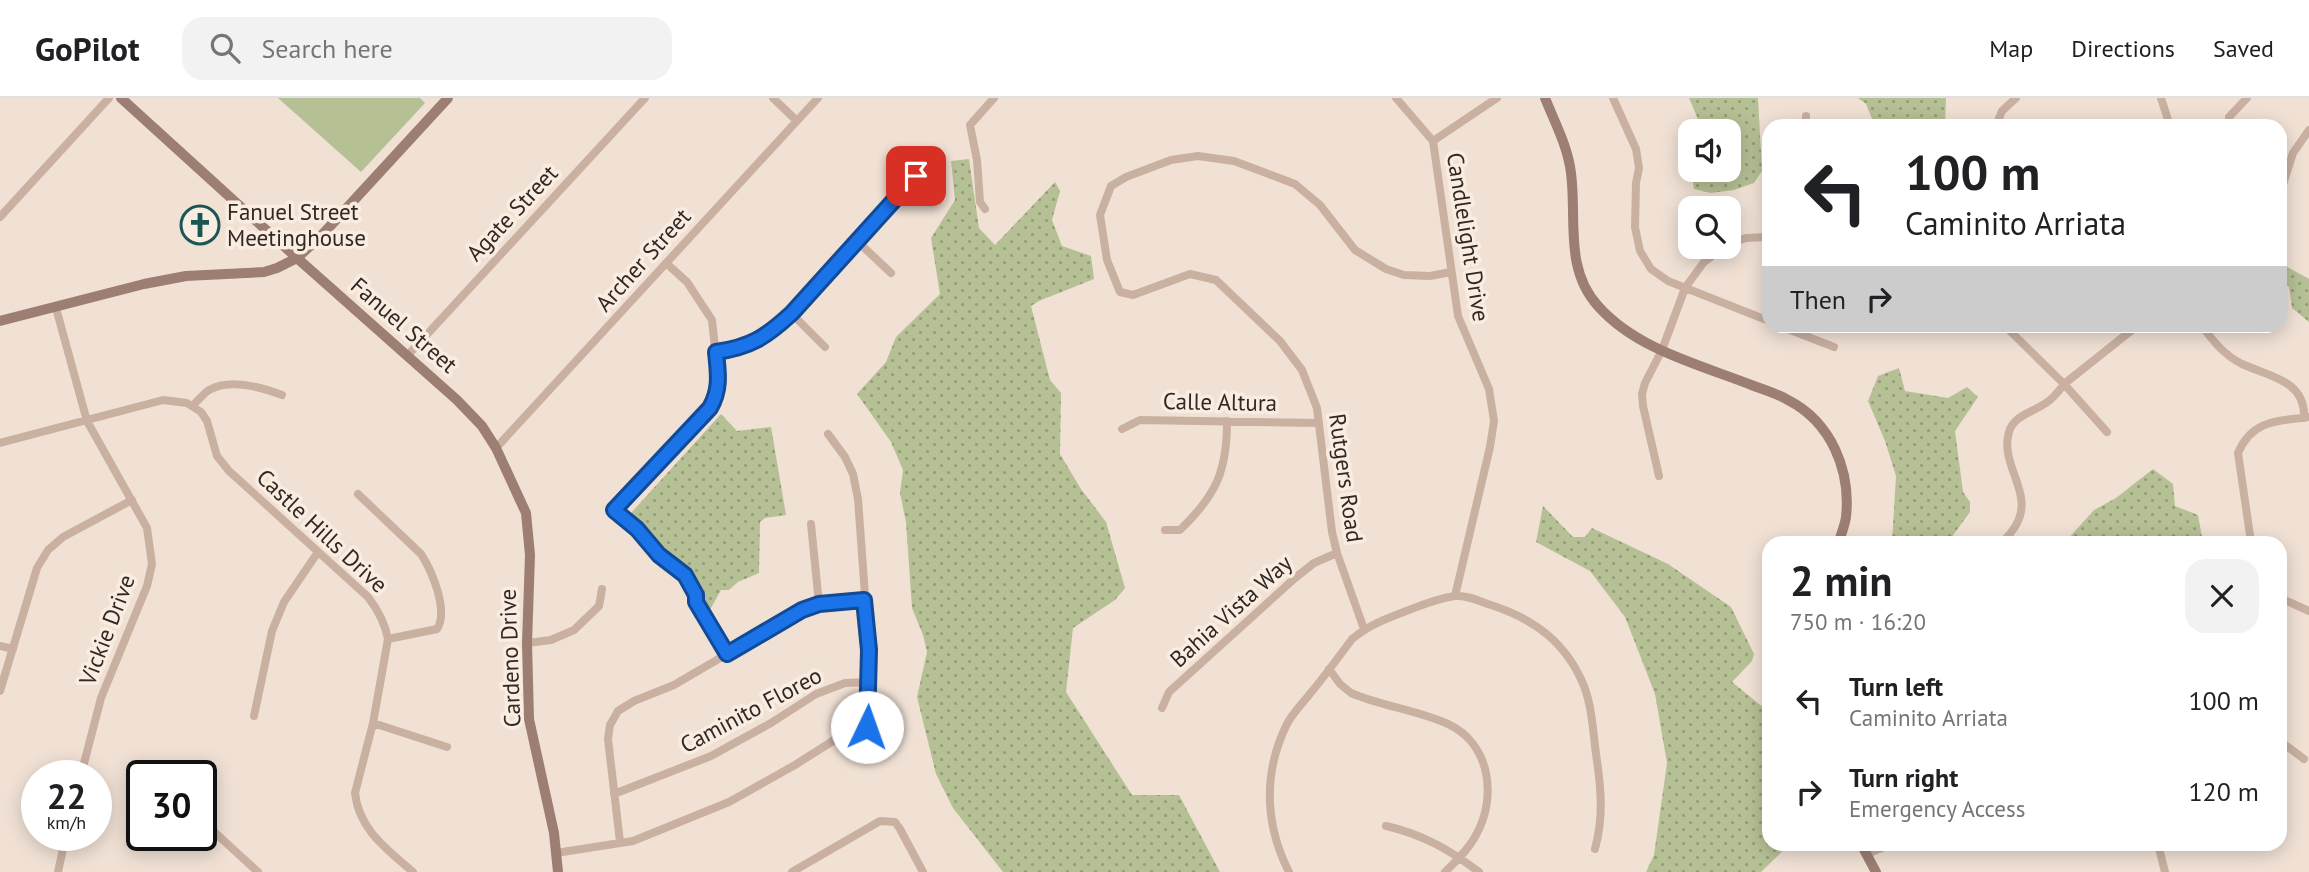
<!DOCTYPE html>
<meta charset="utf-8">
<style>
:root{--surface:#fff;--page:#f2f2f2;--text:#202124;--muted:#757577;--line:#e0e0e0}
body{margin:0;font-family:"PT Sans",sans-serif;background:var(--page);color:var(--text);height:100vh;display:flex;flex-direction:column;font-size:26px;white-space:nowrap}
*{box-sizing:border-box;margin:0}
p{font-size:23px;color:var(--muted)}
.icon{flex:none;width:38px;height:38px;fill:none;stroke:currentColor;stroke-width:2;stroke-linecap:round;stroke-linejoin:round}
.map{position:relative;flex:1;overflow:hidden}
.details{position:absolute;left:1762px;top:438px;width:525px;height:315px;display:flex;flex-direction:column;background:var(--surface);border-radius:21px;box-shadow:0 4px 18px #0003}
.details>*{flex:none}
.guide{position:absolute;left:1762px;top:21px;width:525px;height:214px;border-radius:21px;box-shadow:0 4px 18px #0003;background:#fff;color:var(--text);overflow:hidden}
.controls{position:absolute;left:1678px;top:21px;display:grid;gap:14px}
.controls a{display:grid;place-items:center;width:63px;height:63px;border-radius:14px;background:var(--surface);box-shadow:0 4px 18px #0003;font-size:35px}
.speed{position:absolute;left:21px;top:662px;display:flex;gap:14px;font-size:35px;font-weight:700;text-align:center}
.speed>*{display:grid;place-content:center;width:91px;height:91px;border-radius:50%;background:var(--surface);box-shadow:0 4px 18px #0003;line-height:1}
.speed small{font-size:18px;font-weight:400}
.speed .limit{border:4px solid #111;border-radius:10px;background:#fff;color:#111}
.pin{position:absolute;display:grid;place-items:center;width:60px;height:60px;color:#fff;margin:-30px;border-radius:14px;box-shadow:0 4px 10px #0006}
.me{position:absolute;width:77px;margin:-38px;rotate:3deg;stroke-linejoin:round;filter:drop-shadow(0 0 5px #0008)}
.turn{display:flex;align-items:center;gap:24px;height:147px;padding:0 28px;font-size:32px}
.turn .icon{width:91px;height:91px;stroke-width:2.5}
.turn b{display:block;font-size:49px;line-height:60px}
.then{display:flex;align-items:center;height:66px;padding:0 28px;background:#0003;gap:14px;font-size:26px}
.round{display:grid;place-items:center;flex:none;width:74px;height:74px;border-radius:21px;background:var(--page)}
.summary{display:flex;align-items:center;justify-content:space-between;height:119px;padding:0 28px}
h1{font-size:42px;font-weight:700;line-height:52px}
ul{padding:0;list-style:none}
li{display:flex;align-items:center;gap:21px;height:91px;padding:0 28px}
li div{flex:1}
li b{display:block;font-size:26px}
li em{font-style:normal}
header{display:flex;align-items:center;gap:42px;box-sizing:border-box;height:98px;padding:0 35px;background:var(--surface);border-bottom:2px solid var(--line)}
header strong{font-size:33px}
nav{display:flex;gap:38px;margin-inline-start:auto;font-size:24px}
.search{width:490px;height:63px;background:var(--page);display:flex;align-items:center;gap:18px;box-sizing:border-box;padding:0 24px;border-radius:21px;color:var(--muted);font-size:26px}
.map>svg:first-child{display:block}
.grass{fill:url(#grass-dots)}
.park{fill:#b6c095}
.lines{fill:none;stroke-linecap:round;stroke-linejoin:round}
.street{stroke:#c9b0a1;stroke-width:8}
.secondary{stroke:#9d7e72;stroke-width:10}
.route-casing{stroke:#114b97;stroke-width:18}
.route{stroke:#1a73e8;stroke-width:12}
.labels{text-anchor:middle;stroke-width:7;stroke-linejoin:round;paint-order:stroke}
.poi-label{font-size:23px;fill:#332724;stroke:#f9ece1;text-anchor:start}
.street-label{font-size:23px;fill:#332724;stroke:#f9ece1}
</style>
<header>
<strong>GoPilot</strong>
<div class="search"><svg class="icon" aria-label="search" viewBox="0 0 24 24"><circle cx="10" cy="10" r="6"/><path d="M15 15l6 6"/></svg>Search here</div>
<nav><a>Map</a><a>Directions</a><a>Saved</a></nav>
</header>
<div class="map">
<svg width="2309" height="774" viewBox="0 0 2309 774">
<defs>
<pattern id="grass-dots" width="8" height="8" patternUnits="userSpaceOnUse" patternTransform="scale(1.75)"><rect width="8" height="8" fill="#b6c095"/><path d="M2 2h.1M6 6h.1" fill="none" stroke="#959c79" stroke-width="1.8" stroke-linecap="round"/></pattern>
</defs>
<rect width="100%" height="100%" fill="#f1e1d5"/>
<path class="grass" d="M1689 0H1758L1762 73 1754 85 1734 92 1711 95 1694 91 1691 72H1729V33H1703Z
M1858 0H1946L1945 28H1875L1866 6Z
M969 61 979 130 995 147 1055 84 1060 93 1052 122 1062 148 1091 158 1094 181 1039 203 1031 208 1050 282 1061 295 1060 356 1081 391 1106 424 1125 490 1115 502 1073 530 1066 594 1132 697H1179L1220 774H1003L953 710 936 676 917 599 927 554 923 537 912 510 906 424 900 395 903 372 891 344 857 296 886 264 896 239 940 196 931 140 955 102 951 63Z
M2280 165 2309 181V224L2292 210 2289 189 2280 184Z
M1899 270 1905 293 1948 300 1967 289 1978 299 1955 333 1963 394 1970 404V414L1948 444H1892L1896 378 1885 343 1868 303 1878 278Z
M721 316 737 333 771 329 786 417 765 420 760 424 759 475 738 484 729 492H721L710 512 706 509 701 491 692 477 662 454 631 415Z
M2153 371 2173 386 2175 408 2198 417 2203 444H2065L2094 412 2116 400Z
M1543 408 1573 439H1585L1592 430 1668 466 1731 509 1754 556 1752 563 1732 584 1769 614V746H1790L1761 774H1646L1654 757 1667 665 1655 596 1625 519 1590 473 1536 444Z"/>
<path class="park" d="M278 0H420L425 5 361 74Z"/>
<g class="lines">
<path class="street" d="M773 0 796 22
M1396 0 1433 43 1458 218 1489 291 1494 323 1490 349 1455 498
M1613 0 1636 51 1639 70 1636 85 1635 129 1640 153 1651 171 1668 183 1769 223
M2161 0 2170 28
M1806 18V28
M1996 28 2002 13 2016 0
M2229 28V19L2247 0
M1433 43 1497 0
M2280 96 2293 55 2309 32
M985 111 980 104 977 62 970 27 994 0
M0 119 109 0
M857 143 891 175
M1729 146 1746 140 1769 139
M666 165 687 184 712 222 719 287 717 298 710 310 614 412 637 431 659 457 685 477 696 497V504L727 556
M56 210 87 323 147 430 152 466 147 488 101 600 81 677
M791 215 825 249
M1780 228 1834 249
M2005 228 2064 286 2107 334
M2202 228C2213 243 2224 257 2242 266 2268 278 2306 282 2304 320
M716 254C751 249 766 239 791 215L916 77
M408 257 645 0
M192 308C198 303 203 296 209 292 231 280 261 289 282 297
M1122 331 1140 322 1319 325
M0 345 163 302 187 305 201 314 207 323 217 358 229 373 368 499C378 512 385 525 388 541L373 625 355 695C359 732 387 751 413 774
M496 350 818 0
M1659 378 1643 308 1642 296 1645 285 1662 252 1685 190 1704 164 1724 149
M358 396 421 456C432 473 449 513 437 531L388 541
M811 426 819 506
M1165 432H1180C1216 397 1227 374 1227 323
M2003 444C2007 439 2013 433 2016 427 2035 395 1999 367 2009 334 2013 318 2033 314 2046 305 2054 300 2059 293 2064 286L2137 228
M2251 444 2238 355C2252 322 2277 323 2309 319
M2280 500 2309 513
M2280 514 2285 502
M1364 531 1337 455 1332 434 1317 310 1302 272 1280 243 1216 182 1190 176 1133 197 1120 194 1107 162 1100 117 1111 88 1126 79 1171 62 1198 58 1234 63 1295 86 1320 107 1355 152 1386 171 1404 177 1430 178 1451 174
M527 545 551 542 574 532 599 508 602 491
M0 548 13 551
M1329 571 1340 586 1351 595C1381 608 1417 612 1448 626 1491 646 1497 700 1476 737 1469 751 1456 763 1445 774
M0 593 37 470 48 452 63 439 132 402
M1162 610 1169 594 1295 480 1314 465 1337 455
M254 618 272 533 284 504 318 454
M373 625 447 649
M2280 643 2304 661
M614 696 711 658 771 625 816 596 845 585 869 584
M1386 728C1422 736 1450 752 1479 774
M211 731 258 774
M620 744 608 641 610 627 618 613 634 603 674 587 802 512 819 506 864 502
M2158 746 2165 774
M556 755 633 743 729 704 795 667 836 641 867 629 869 552 858 401 853 376 845 359 828 336
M1867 756 1891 746
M58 774 66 737
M792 774 880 723 895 724 900 731 923 774
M1289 774C1265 727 1263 676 1286 628 1291 617 1301 607 1309 597 1324 579 1338 560 1352 541 1371 525 1391 519 1414 510 1427 505 1440 500 1455 498 1467 497 1479 503 1491 507 1534 521 1566 544 1584 588 1592 609 1593 633 1596 656 1601 689 1604 718 1595 751"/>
<path class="secondary" d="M121 0 297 160 457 302 482 328 496 350 526 415 530 457 527 545 529 621 554 735 558 774
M1545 0C1555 25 1568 49 1571 75 1577 120 1564 171 1598 208 1637 252 1701 267 1754 288 1765 292 1778 296 1788 302 1831 324 1851 372 1846 419 1845 427 1841 436 1839 444
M0 223 144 186 186 178 264 174 277 170 297 160 321 138 448 0
M1861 746 1876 774"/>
</g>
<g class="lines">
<defs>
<path id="route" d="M867 629 869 552 864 502 819 506 802 512 727 556 696 504V497L685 477 659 457 637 431 614 412 710 310C721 291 718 275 716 254 751 249 766 239 792 215L916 78"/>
</defs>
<use href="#route" class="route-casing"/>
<use href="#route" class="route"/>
</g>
<defs>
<symbol id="church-ring" viewBox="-11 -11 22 22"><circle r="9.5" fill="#f9ece1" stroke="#195654" stroke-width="1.5"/><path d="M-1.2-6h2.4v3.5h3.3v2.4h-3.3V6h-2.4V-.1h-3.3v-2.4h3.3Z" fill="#195654"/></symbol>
</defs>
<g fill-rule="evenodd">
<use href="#church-ring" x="178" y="105" width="44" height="44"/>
</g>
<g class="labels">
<g class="poi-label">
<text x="227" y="122">Fanuel Street<tspan x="227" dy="26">Meetinghouse</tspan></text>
</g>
<g class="street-label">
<text transform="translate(512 115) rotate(-47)" y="8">Agate Street</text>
<text transform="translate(1468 139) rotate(81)" y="8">Candlelight Drive</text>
<text transform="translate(643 162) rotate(-48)" y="8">Archer Street</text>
<text transform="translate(404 227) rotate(41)" y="8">Fanuel Street</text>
<text transform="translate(1220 304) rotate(1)" y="8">Calle Altura</text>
<text transform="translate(1346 380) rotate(82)" y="8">Rutgers Road</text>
<text transform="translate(322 433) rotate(43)" y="8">Castle Hills Drive</text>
<text transform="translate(1231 513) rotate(-42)" y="8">Bahia Vista Way</text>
<text transform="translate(107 532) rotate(-69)" y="8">Vickie Drive</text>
<text transform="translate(510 560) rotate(-92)" y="8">Cardeno Drive</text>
<text transform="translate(751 612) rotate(-28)" y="8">Caminito Floreo</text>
</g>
</g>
</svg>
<div class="controls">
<a><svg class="icon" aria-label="sound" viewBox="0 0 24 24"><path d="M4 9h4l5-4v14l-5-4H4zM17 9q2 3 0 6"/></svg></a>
<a><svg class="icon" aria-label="search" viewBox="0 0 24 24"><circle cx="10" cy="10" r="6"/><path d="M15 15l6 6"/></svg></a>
</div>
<div class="speed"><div>22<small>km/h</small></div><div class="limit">30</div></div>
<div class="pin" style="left:916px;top:78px;background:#d93025"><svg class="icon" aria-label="arrive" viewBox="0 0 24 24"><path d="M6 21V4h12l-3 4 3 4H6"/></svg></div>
<svg class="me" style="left:867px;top:629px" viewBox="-20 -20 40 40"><circle r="19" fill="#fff"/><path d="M0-13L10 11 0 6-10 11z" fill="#1a73e8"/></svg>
<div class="guide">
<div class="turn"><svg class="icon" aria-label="left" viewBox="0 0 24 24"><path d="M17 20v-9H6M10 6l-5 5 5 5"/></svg><div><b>100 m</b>Caminito Arriata</div></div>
<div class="then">Then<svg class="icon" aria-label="right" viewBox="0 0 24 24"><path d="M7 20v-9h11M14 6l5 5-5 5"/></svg></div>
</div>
<section class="details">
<div class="summary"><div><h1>2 min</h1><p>750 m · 16:20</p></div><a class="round"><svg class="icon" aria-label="close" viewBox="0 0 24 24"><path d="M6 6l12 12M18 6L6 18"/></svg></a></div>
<ul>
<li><svg class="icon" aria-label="left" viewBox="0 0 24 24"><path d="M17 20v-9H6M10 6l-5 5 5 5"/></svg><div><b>Turn left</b><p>Caminito Arriata</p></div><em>100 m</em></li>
<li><svg class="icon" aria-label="right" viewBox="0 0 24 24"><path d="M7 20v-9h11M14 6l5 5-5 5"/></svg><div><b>Turn right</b><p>Emergency Access</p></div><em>120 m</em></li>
</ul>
</section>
</div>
